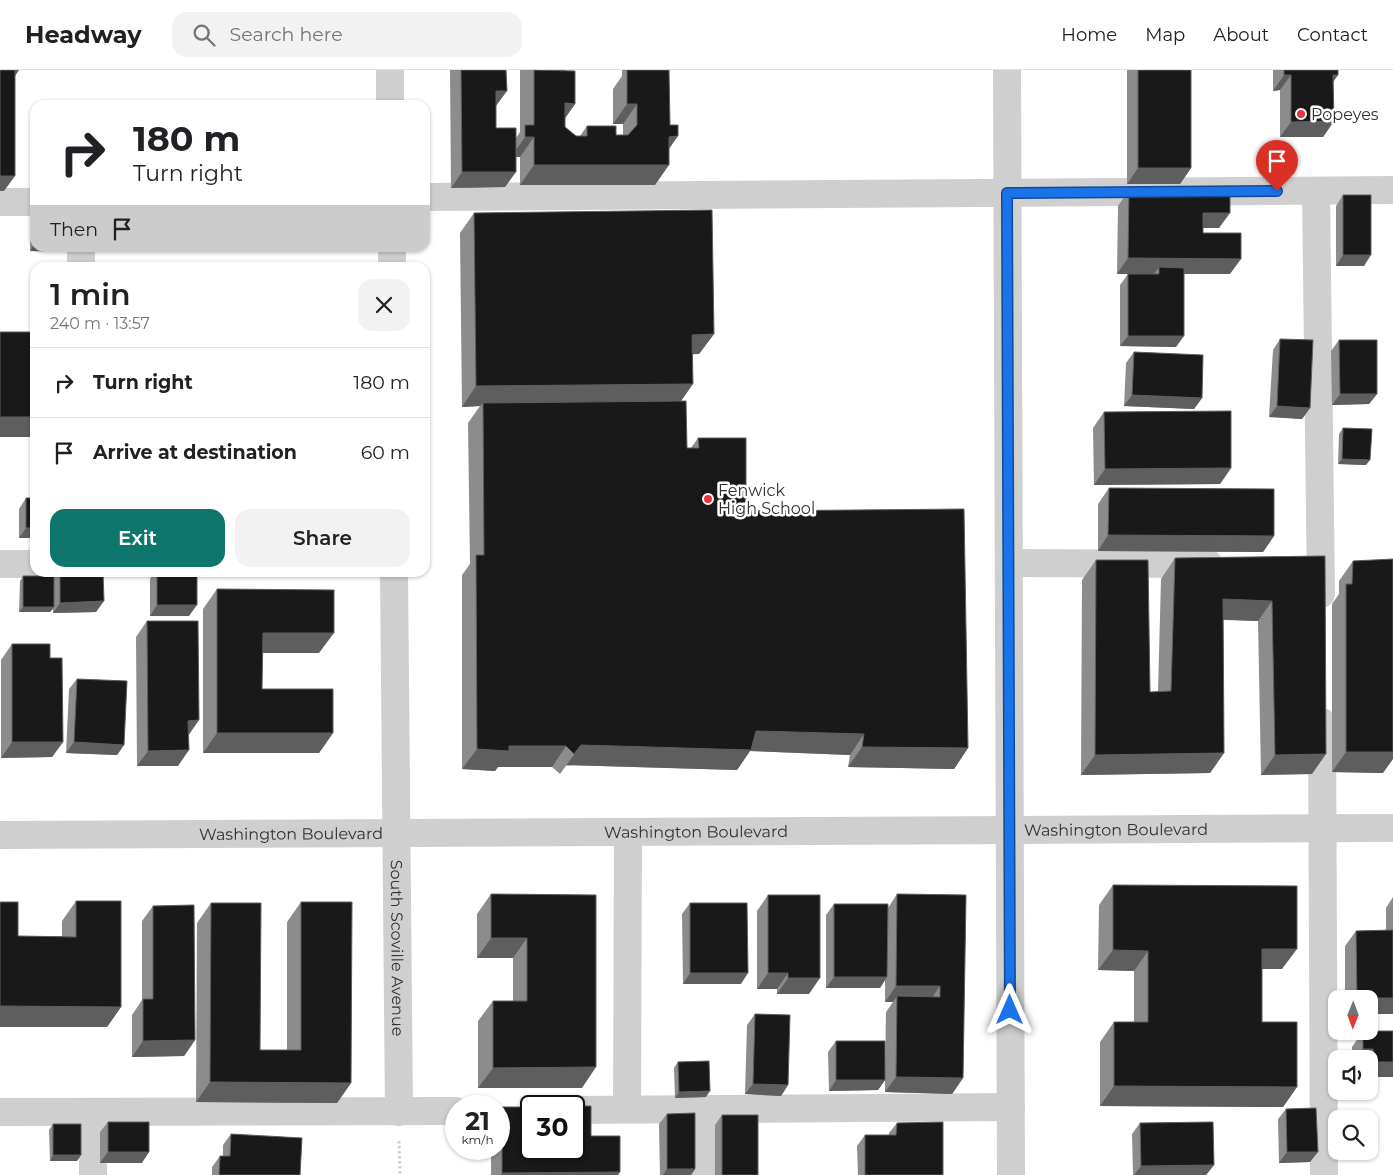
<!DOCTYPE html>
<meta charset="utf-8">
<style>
:root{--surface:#fff;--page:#f2f2f2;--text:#202124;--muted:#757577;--line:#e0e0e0;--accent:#0f766e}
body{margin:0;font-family:Montserrat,sans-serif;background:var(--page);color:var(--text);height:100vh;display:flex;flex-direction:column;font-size:19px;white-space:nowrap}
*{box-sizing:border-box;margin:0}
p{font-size:16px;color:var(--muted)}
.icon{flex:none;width:28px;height:28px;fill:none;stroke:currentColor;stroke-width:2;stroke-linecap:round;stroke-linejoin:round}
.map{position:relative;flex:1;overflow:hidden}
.panel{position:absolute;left:30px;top:192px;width:400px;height:315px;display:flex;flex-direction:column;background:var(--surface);border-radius:15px;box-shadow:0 1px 4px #0004}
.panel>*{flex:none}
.guide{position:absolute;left:30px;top:30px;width:400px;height:152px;border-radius:15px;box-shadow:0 1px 4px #0004;background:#fff;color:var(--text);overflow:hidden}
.needle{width:32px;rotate:181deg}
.controls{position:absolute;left:1328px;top:920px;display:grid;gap:10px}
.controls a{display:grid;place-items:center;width:50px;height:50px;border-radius:10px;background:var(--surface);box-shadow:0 1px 4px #0004;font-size:25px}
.speed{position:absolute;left:445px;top:1025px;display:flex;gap:10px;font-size:25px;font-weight:700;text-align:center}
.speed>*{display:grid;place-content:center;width:65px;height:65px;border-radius:50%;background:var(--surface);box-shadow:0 1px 4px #0004;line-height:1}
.speed small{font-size:12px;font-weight:400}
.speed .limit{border:2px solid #111;border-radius:8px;background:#fff;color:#111}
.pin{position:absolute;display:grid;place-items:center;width:42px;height:42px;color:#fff;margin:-51px -21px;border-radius:50% 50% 50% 0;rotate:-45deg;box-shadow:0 0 5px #0007}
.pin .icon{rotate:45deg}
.me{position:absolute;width:55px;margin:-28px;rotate:0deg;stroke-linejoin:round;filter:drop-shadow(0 0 4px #0008)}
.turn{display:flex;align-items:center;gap:18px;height:105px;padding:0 20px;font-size:22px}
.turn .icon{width:65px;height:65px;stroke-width:2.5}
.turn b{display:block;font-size:35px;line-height:42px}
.then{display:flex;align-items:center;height:48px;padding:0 20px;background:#0003;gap:10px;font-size:19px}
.round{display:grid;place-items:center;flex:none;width:52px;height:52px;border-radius:15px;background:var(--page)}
.headline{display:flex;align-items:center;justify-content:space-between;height:85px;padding:0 20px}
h1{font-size:30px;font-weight:600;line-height:38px}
.button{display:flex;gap:10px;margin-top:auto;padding:10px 20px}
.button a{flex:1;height:58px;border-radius:15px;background:var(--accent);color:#fff;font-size:20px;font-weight:600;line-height:58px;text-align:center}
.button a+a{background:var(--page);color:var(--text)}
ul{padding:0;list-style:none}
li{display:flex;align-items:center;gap:15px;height:70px;padding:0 20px;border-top:1px solid var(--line)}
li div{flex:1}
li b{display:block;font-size:19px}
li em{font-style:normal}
header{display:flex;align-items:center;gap:30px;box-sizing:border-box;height:70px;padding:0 25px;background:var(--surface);border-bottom:1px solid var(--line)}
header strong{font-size:24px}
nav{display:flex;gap:28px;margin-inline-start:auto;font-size:18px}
.search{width:350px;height:45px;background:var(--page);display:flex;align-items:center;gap:12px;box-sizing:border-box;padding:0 18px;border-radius:15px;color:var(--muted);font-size:19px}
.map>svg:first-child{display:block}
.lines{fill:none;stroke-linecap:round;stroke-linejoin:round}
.path{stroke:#cfcfcf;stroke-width:3;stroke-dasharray:2.5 2.5;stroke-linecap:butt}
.minor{stroke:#cfcfcf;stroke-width:28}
.wall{fill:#8c8c8c}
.shaded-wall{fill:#5e5e5e}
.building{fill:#191919;stroke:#5e5e5e}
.route-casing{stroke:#114b97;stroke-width:12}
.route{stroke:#1a73e8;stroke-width:9}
.poi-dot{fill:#e9353e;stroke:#fff;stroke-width:2}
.labels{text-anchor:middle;stroke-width:5;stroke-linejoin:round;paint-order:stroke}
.poi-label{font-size:16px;fill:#323232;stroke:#fff;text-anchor:start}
.street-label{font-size:16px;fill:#323232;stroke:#fff}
</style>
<header>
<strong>Headway</strong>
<div class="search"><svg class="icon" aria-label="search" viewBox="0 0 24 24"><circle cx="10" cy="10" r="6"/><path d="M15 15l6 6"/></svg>Search here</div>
<nav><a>Home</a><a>Map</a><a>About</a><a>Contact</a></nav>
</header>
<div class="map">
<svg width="1393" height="1105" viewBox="0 0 1393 1105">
<rect width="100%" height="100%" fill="#fff"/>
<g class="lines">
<path class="path" d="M399 1071 400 1105"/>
<g class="minor">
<path d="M390 0V35"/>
<path d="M1007 0 1011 1105"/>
<path d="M1316 121 1321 524"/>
<path d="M425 127 1393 120"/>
<path d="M0 132H35"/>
<path d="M81 178V198"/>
<path d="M392 178V198"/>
<path d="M1009 493 1209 494"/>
<path d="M0 494H35"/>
<path id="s1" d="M394 502 399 1042"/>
<path d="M1322 652 1324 1105"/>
<path id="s2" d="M0 765 1393 758"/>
<path d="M702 1038V1105"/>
<path d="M627 1039 628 762"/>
<path d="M574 1040 1011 1037"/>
<path d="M0 1042 456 1041"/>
<path d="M93 1042V1105"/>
</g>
</g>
<path class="wall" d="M450 0H506L496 36V58L516 68 520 62V0H565L575 34 565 48V57L576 66H580L587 56 616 65H623V54H613V19L622 6V0H669V79L655 115H520V87H516L505 117 451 118Z
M1127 0H1191V98L1180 114H1127Z
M1273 0H1338V5L1333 11 1334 51 1323 67H1280V20L1273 21Z
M1129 120 1219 158H1203V163L1230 204H1184L1176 277 1120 276V215L1128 204H1154H1117L1118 136Z
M1343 125 1364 196H1336V136Z
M35 142V178L72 182 30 181 31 148Z
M474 143 714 264 699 284H693L681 331 687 378H691L698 368 746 441 968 678 954 699 848 697 850 685 750 681 737 700 566 695 560 704 552 697H498L495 701 462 699V505L470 494 468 353 480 336 462 337 460 163Z
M1280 269 1310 338 1302 349 1269 347 1273 280Z
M1339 270 1377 324 1369 334 1332 335 1331 281Z
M1134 282 1202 328 1194 339 1124 336 1126 293Z
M1104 342 1231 398 1220 414 1094 415 1093 358Z
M1343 358 1366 395 1338 394 1339 364Z
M1109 418 1274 466 1263 482 1098 481V434Z
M26 428 35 468H19V439Z
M1325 486 1312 704 1261 705 1258 551 1223 550 1224 683 1210 703 1081 705 1082 510 1096 490 1150 622H1158L1161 509 1175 488Z
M1353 491 1383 703 1332 702V534L1339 524V511Z
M53 502H103L96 542 53 543V539L50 542H19L20 511 23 506H52Z
M154 502H197L189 546H150V509Z
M217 519 319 583H262V619L333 663 319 683H203V539Z
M147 551 178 696H137L136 567Z
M12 574 50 588 63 672 52 687 1 688V590Z
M77 609 124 675 117 685 66 683 69 619Z
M1113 815 1282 899H1262V952L1297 1017 1283 1037 1100 1036V972L1114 952H1134V901L1098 900 1099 835Z
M491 824 596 825 582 1018H478V951L493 931H513V888H477V844Z
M897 824 966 825 963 1008 952 1024 885 1022V1010L878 1020 829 1021 828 982 836 971 885 1000 886 942 893 932H885V910L880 918H826V845L834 834 888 838Z
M768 825 809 924H777V919H757V841Z
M1393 827V944H1369V929H1345V876L1356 861 1386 860V838Z
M76 831 121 937 107 957H0V832L18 866H62V851Z
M301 832 351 1013 337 1033 196 1032 197 853 211 833 260 980H287V852Z
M690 833 741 914H683L682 844Z
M153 836 195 970 184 986 132 987V945L142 930V851Z
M755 944 788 1015 781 1026 745 1024 747 955Z
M1363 961H1393V1007H1369V989H1352V977Z
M678 992 706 1027 675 1028 674 998Z
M502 1037 591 1066 620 1102 618 1105H491V1079H499V1041Z
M1286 1039 1310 1092 1279 1093 1278 1049Z
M667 1044 695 1099 691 1105H660L659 1054Z
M722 1045 758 1105H715V1055Z
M108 1052 142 1093H100V1062Z
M897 1053 943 1105H858L857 1076 865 1065H889V1063Z
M1140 1053 1214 1095 1206 1105H1133L1132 1064Z
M53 1054 81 1085 77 1091H50L49 1060Z
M231 1064 300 1105H212V1097L220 1086H223V1075Z"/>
<path class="shaded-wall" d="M14 0H19L10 14Z
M1284 5H1291L1280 20 1273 21Z
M1333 5H1338L1327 21Z
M496 21H507L496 36Z
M565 33 575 34 561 54Z
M627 34H637L623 54H613Z
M1334 51 1323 67H1280L1291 52Z
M678 66 664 86 669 67Z
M525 67H534L520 87H511Z
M534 95H669L655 115H520Z
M1138 98H1191L1180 114H1127Z
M462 102H516L505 117 451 118Z
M0 106H15L4 121H0Z
M1203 143H1230L1219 158H1192Z
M35 174V178H75L72 182 30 181Z
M1343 185H1371L1364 196H1336Z
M1128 188 1241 189 1230 204H1159V197L1154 204H1117Z
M714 264 699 284 678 285 692 265Z
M1128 266H1184L1176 277 1120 276Z
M693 314 679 334 483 333 480 336 462 337 476 316Z
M1340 324H1377L1369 334 1332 335Z
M1132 325 1202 328 1194 339 1124 336Z
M1277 336 1310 338 1302 349 1269 347Z
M0 347H35V367H0Z
M1342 389 1370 390 1366 395 1338 394Z
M1231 398 1220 414 1094 415 1105 399Z
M26 458H35V468H19Z
M1108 465 1274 466 1263 482 1098 481Z
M1223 529 1272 531 1258 551 1209 549Z
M104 531 96 542 53 543 60 533Z
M157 535H197L189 546H150Z
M23 537H54L50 542H19Z
M263 563H334L319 583H248Z
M199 650 188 666V651Z
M756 661 864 664 850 685 750 681 737 700 566 695 560 704 581 675Z
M217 663H333L319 683H203Z
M12 672H63L52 687 1 688Z
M74 672 124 675 117 685 66 683Z
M509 676H566L552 697H498L495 701 462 699 477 679Z
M862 677 968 678 954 699 848 697Z
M189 680 178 696H137L148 681Z
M1346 682H1393V689L1383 703 1332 702Z
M1224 683 1210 703 1081 705 1095 685Z
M1326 684 1312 704 1261 705 1275 685Z
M491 868H527L513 888H477Z
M1262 879H1297L1282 899H1248Z
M1113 880 1148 881 1134 901 1098 900Z
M690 903H748L741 914H683Z
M768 903H788L777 919H757Z
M834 907H887L880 918H826Z
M788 908H820L809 924H777Z
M896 916H940L929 932 897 926 893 932H885Z
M1357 928H1393V944H1369V929Z
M0 936 121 937 107 957H0Z
M195 970 184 986 132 987 143 971Z
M1363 979H1373L1367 989H1356Z
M1374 992H1393V1007H1369V999Z
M596 997 582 1018H478L493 998Z
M896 1007 963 1008 952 1024 885 1022Z
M836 1010H885L878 1020 829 1021Z
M210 1012 351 1013 337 1033 196 1032Z
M753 1014 788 1015 781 1026 745 1024Z
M1114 1016 1297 1017 1283 1037 1100 1036Z
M710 1021 706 1027 675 1028 679 1022Z
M108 1082H149L142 1093H100Z
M1287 1082H1318L1310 1092 1279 1093Z
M53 1085H81L77 1091H50Z
M1214 1095 1206 1105H1134L1141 1096Z
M667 1099H695L691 1105H663Z
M620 1102 618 1105H501L502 1103Z"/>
<path class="building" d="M0 0H15V106H0Z
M461 0H506L507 21H496V58H516V102H462Z
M534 0 575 1V34L565 33V57L576 66H587V56H616V65H628L637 55V34H627V0H669L670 55H678V66L669 67V95H534V67H525V55H534Z
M1138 0H1191V98H1138Z
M1284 0H1338V5H1333L1334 51 1291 52V5H1284Z
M1129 120H1230V143H1203V163H1241V189L1128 188Z
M1343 125H1371V185H1343Z
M712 140 714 264 692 265 693 314 476 316 474 143Z
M1159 197 1184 198V266H1128V204H1159Z
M0 262H35V347H0Z
M1280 269 1313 270 1310 338 1277 336Z
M1339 270H1377V324H1340Z
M1134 282 1203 285 1202 328 1132 325Z
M686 331 687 378H699L698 368H746V441L964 439 968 678 862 677 864 664 756 661 751 680 581 675 574 684 566 676H509V681L477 679 476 485H484L483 333Z
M1231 341V398L1105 399 1104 342Z
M1343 358 1372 359 1370 390 1342 389Z
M1109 418 1274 419V466L1108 465Z
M26 428H35V458H26Z
M1325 486 1326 684 1275 685 1272 531 1223 529 1224 683 1095 685 1096 490H1148L1150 622 1171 621 1175 488Z
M1393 489V682H1346V514H1352L1353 491Z
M60 502H103L104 531 60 533Z
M157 502H197V535H157Z
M23 506H54V537H23Z
M217 519 334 520V563H263L262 619H333V663H217Z
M147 551H198L199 650 188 651 189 680 148 681Z
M12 574H50V588H62L63 672H12Z
M77 609 127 611 124 675 74 672Z
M1113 815 1297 816V879H1262V952H1297V1017L1114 1016V952H1148V881L1113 880Z
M491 824 596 825V997L493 998V931H527V868H491Z
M897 824 966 825 963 1008 896 1007 897 926 940 927V916H896Z
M768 825H820V908H788V903H768Z
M76 831H121V937L0 936V832H18V866L76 867Z
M301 832H352L351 1013 210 1012 211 833H261L260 980H301Z
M690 833H747L748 903H690Z
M834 834H888L887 907H834Z
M194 835 195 970 143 971V929H153V836Z
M1393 860V928H1357L1356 861Z
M755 944 790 945 788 1015 753 1014Z
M1363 961H1393V992H1374L1373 979H1363Z
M836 971H885V1010H836Z
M709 991 710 1021 679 1022 678 992Z
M574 1036H591V1066H620V1102L502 1103V1037H531V1079H574Z
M1316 1038 1318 1082H1287L1286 1039Z
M695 1043V1099H667V1044Z
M722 1045H758V1105H722Z
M108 1052H149V1082H108Z
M943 1052V1105H865V1065H896L897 1053Z
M1213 1052 1214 1095 1141 1096 1140 1053Z
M53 1054H81V1085H53Z
M231 1064 302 1068 300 1105H219L220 1086H230Z"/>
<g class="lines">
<defs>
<path id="route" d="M1010 940 1007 123 1277 121"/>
</defs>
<use href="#route" class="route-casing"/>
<use href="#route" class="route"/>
</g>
<g class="poi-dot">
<circle cx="1301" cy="44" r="5"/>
<circle cx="708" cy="429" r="5"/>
</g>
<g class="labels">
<g class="poi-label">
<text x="1311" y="50">Popeyes</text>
<text x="718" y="426">Fenwick<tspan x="718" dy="18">High School</tspan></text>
</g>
<g class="street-label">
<text dy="6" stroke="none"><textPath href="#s2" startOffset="1116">Washington Boulevard</textPath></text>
<text dy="6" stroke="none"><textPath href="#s2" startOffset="696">Washington Boulevard</textPath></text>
<text dy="6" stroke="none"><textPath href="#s2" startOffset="291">Washington Boulevard</textPath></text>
<text dy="6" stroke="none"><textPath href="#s1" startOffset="376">South Scoville Avenue</textPath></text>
</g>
</g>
</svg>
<div class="controls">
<a><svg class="needle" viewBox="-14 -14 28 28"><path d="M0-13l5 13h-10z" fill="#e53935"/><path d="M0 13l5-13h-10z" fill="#757577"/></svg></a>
<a><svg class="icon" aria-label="sound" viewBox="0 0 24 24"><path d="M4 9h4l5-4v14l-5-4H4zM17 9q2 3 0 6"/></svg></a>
<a><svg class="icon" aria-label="search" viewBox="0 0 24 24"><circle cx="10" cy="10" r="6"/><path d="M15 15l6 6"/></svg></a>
</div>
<div class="speed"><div>21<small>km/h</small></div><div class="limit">30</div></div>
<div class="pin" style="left:1277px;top:121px;background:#d93025"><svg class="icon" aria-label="arrive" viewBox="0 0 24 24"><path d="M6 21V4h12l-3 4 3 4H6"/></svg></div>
<svg class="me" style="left:1010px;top:940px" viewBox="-20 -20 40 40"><path d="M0-17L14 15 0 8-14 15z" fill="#1a73e8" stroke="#fff" stroke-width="4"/></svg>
<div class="guide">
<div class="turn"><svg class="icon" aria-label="right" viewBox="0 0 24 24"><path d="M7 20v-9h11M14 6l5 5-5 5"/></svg><div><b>180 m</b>Turn right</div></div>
<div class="then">Then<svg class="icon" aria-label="arrive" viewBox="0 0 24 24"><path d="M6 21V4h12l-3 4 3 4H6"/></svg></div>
</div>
<section class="panel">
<div class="headline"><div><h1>1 min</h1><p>240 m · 13:57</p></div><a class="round"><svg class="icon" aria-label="close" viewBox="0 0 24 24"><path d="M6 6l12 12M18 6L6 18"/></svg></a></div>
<ul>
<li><svg class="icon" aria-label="right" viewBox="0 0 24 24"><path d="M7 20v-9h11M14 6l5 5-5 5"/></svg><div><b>Turn right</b></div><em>180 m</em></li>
<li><svg class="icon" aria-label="arrive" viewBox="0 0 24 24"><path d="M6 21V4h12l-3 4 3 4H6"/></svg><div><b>Arrive at destination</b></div><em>60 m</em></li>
</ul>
<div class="button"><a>Exit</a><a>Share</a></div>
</section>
</div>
